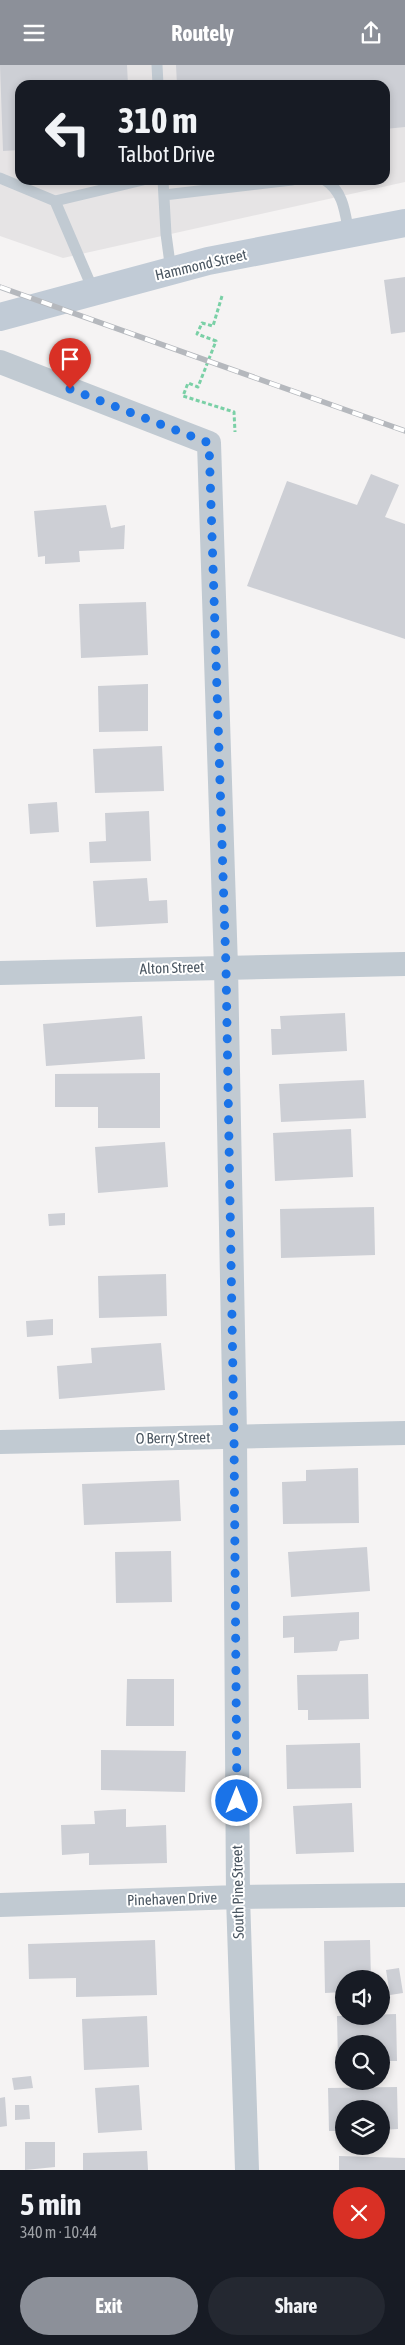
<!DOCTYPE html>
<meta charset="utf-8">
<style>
:root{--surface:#171b24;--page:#242831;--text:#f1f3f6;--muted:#9ea1a6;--accent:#8c9099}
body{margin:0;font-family:"Asap Condensed",sans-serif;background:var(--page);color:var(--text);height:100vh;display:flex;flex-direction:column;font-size:19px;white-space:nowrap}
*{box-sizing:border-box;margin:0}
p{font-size:16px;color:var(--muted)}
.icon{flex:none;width:28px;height:28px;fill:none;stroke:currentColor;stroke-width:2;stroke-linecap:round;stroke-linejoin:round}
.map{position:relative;height:2105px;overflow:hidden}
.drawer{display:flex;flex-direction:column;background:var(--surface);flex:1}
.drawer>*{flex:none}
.top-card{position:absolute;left:15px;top:15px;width:375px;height:105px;border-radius:15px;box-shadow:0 2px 8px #0003;background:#171b24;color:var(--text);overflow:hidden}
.fabs{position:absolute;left:335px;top:1905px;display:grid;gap:10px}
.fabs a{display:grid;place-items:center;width:55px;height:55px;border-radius:50%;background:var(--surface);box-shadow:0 2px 8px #0003;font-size:25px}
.pin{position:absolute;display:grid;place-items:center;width:42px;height:42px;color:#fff;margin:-51px -21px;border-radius:50% 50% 50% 0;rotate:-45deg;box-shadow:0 0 5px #0007}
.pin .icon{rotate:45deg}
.me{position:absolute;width:55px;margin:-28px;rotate:0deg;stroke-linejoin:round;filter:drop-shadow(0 0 4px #0008)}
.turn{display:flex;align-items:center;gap:18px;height:105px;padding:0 20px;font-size:22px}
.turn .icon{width:65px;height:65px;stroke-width:2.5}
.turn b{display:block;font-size:35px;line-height:42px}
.round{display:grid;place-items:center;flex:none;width:52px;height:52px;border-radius:26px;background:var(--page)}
.headline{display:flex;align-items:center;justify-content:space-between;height:85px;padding:0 20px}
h1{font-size:30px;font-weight:700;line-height:38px}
.button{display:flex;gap:10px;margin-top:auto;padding:10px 20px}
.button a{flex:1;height:58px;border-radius:30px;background:var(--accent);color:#fff;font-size:20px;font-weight:700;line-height:58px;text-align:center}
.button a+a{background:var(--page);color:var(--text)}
header{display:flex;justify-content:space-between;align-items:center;height:65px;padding:0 20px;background:var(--accent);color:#fff;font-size:22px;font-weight:700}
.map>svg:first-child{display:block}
.education{fill:#e6e4e5;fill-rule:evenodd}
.building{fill:#cdcfd5}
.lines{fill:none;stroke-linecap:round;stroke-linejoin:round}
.path{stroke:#7ad0a6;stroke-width:3;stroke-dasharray:4 2.5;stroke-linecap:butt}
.lane{stroke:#c1cad2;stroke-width:11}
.street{stroke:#c1cad2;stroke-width:24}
.secondary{stroke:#c1cbd6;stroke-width:28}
.rail-casing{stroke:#b5b8bd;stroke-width:5.5}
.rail{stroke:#fff;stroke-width:4;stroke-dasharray:11;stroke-linecap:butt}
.route{stroke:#1a73e8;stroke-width:9;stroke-dasharray:0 16.2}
.labels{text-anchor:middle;stroke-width:4;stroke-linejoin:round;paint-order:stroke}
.street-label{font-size:15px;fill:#4a5661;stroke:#fff}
</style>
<header><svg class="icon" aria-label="menu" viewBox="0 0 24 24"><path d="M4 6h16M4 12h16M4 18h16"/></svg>Routely<svg class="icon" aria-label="share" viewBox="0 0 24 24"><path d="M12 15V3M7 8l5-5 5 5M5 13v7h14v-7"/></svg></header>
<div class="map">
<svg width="405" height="2105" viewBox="0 0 405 2105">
<rect width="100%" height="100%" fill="#f5f3f3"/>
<path class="education" d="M0 0H405V117L63 193 0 171ZM20 20H385V115H20Z"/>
<path class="building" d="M0 0H127L128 20H20V85L3 86Z
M176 0H405V62L385 64V20H177Z
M405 212V267L391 269 384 215Z
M371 409 399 420 385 452 405 459V574L247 521 287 416 357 440Z
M106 440 111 463 125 460 124 484 79 486 80 497 45 499V491L38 492 34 446Z
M146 537 148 590 81 593 79 539Z
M148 619V666L99 667 98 621Z
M162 681 164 726 95 728 93 684Z
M57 737 59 767 30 769 28 739Z
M149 746 151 796 90 798 89 777 106 776 105 748Z
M147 813 149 836 167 835 168 858 96 862 93 816Z
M345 948 347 986 272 990 271 964H281L280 951Z
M142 951 145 994 46 1001 43 959Z
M160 1008V1063H98V1042H55V1009Z
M364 1015 366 1053 281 1057 279 1019Z
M351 1064 353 1112 275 1116 273 1068Z
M165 1077 168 1122 98 1128 95 1082Z
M374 1142 375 1190 281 1193 280 1144Z
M65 1148V1160L49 1161 48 1149Z
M166 1209 167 1251 99 1253 98 1211Z
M53 1254V1270L27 1272 26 1256Z
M161 1278 165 1325 59 1334 57 1301 92 1298 91 1283Z
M358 1403 359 1458 283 1459 282 1417 306 1416V1405Z
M179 1415 181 1456 84 1460 82 1419Z
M367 1482 370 1526 291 1532 288 1487Z
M171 1486 172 1537 116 1538 115 1487Z
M359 1547V1574L340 1576 337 1586 294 1588V1572L283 1573V1551Z
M368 1609 369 1654 308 1655V1645H298L297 1610Z
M127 1614H174V1661H126Z
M360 1678 361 1723 287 1724 286 1680Z
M101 1685 186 1686 185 1727 101 1725Z
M352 1738 354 1787 296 1789 293 1741Z
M126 1744V1762L166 1760 167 1798 89 1800V1788L62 1790 61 1760 95 1759 94 1746Z
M155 1875 157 1930 76 1932V1913L29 1914 28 1879Z
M370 1875 371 1914H344V1927L325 1928 324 1876Z
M399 1903 403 1928 390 1930 386 1905Z
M396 1949 397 1996H381V1979H344V1997H338L337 1951Z
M147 1951 149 2002 84 2005 82 1954Z
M31 2011 33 2023 14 2025 12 2013Z
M139 2020 142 2065 98 2068 95 2023Z
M397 2022 398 2064 381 2065V2044H344V2066H329L328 2023Z
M5 2032 7 2061 0 2062V2033Z
M15 2040H29L30 2054 15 2055Z
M25 2077H55V2102L25 2105Z
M147 2086 148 2105H83V2088Z
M339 2091 405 2093V2105H339Z"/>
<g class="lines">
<path class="path" d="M222 231 213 261 202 258 197 269 216 276 198 322 188 318 183 331 234 347 235 367"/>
<path class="lane" d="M157 0 158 20
M0 113 55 136
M163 115 166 169 171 206
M325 115C344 127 345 148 349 169
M164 130 292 115
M94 227 55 136 143 115"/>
<path class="street" d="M0 297 209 378 226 902 235 1371 238 1832 247 2105
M0 908 405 899
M0 1377 405 1368
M0 1840 238 1832 405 1830"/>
<path class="secondary" d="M0 252 208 196 405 158"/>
<defs>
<path id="rail" d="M0 222 405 366"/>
</defs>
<use href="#rail" class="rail-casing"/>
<use href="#rail" class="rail"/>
</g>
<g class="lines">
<path class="route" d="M70 324 209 378 226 902 234 1371 237 1736"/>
</g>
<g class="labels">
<g class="street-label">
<text transform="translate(201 200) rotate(-13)" y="5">Hammond Street</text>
<text transform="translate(172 903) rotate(-2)" y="5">Alton Street</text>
<text transform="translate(173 1373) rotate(-1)" y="5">O Berry Street</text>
<text transform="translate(238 1827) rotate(-91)" y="5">South Pine Street</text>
<text transform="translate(172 1834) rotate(-2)" y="5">Pinehaven Drive</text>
</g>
</g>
</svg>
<div class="fabs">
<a><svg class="icon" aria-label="sound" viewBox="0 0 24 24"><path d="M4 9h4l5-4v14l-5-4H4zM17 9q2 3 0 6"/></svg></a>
<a><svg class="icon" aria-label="search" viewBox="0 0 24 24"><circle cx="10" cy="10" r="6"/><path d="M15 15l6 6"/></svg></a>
<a><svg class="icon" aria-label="layers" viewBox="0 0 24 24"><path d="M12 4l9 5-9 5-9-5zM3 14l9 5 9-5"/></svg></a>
</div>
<div class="pin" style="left:70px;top:324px;background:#d93025"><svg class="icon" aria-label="arrive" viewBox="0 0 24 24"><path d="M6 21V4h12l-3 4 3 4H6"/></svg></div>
<svg class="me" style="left:237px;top:1736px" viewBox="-20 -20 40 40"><circle r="17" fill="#1a73e8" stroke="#fff" stroke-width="3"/><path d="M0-11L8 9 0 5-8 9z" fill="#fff"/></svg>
<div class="top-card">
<div class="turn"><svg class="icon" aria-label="left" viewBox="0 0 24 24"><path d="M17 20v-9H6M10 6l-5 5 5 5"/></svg><div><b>310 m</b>Talbot Drive</div></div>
</div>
</div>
<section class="drawer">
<div class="headline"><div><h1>5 min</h1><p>340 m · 10:44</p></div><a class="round" style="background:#d93025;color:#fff"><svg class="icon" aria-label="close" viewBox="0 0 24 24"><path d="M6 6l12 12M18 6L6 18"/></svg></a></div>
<div class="button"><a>Exit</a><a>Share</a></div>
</section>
